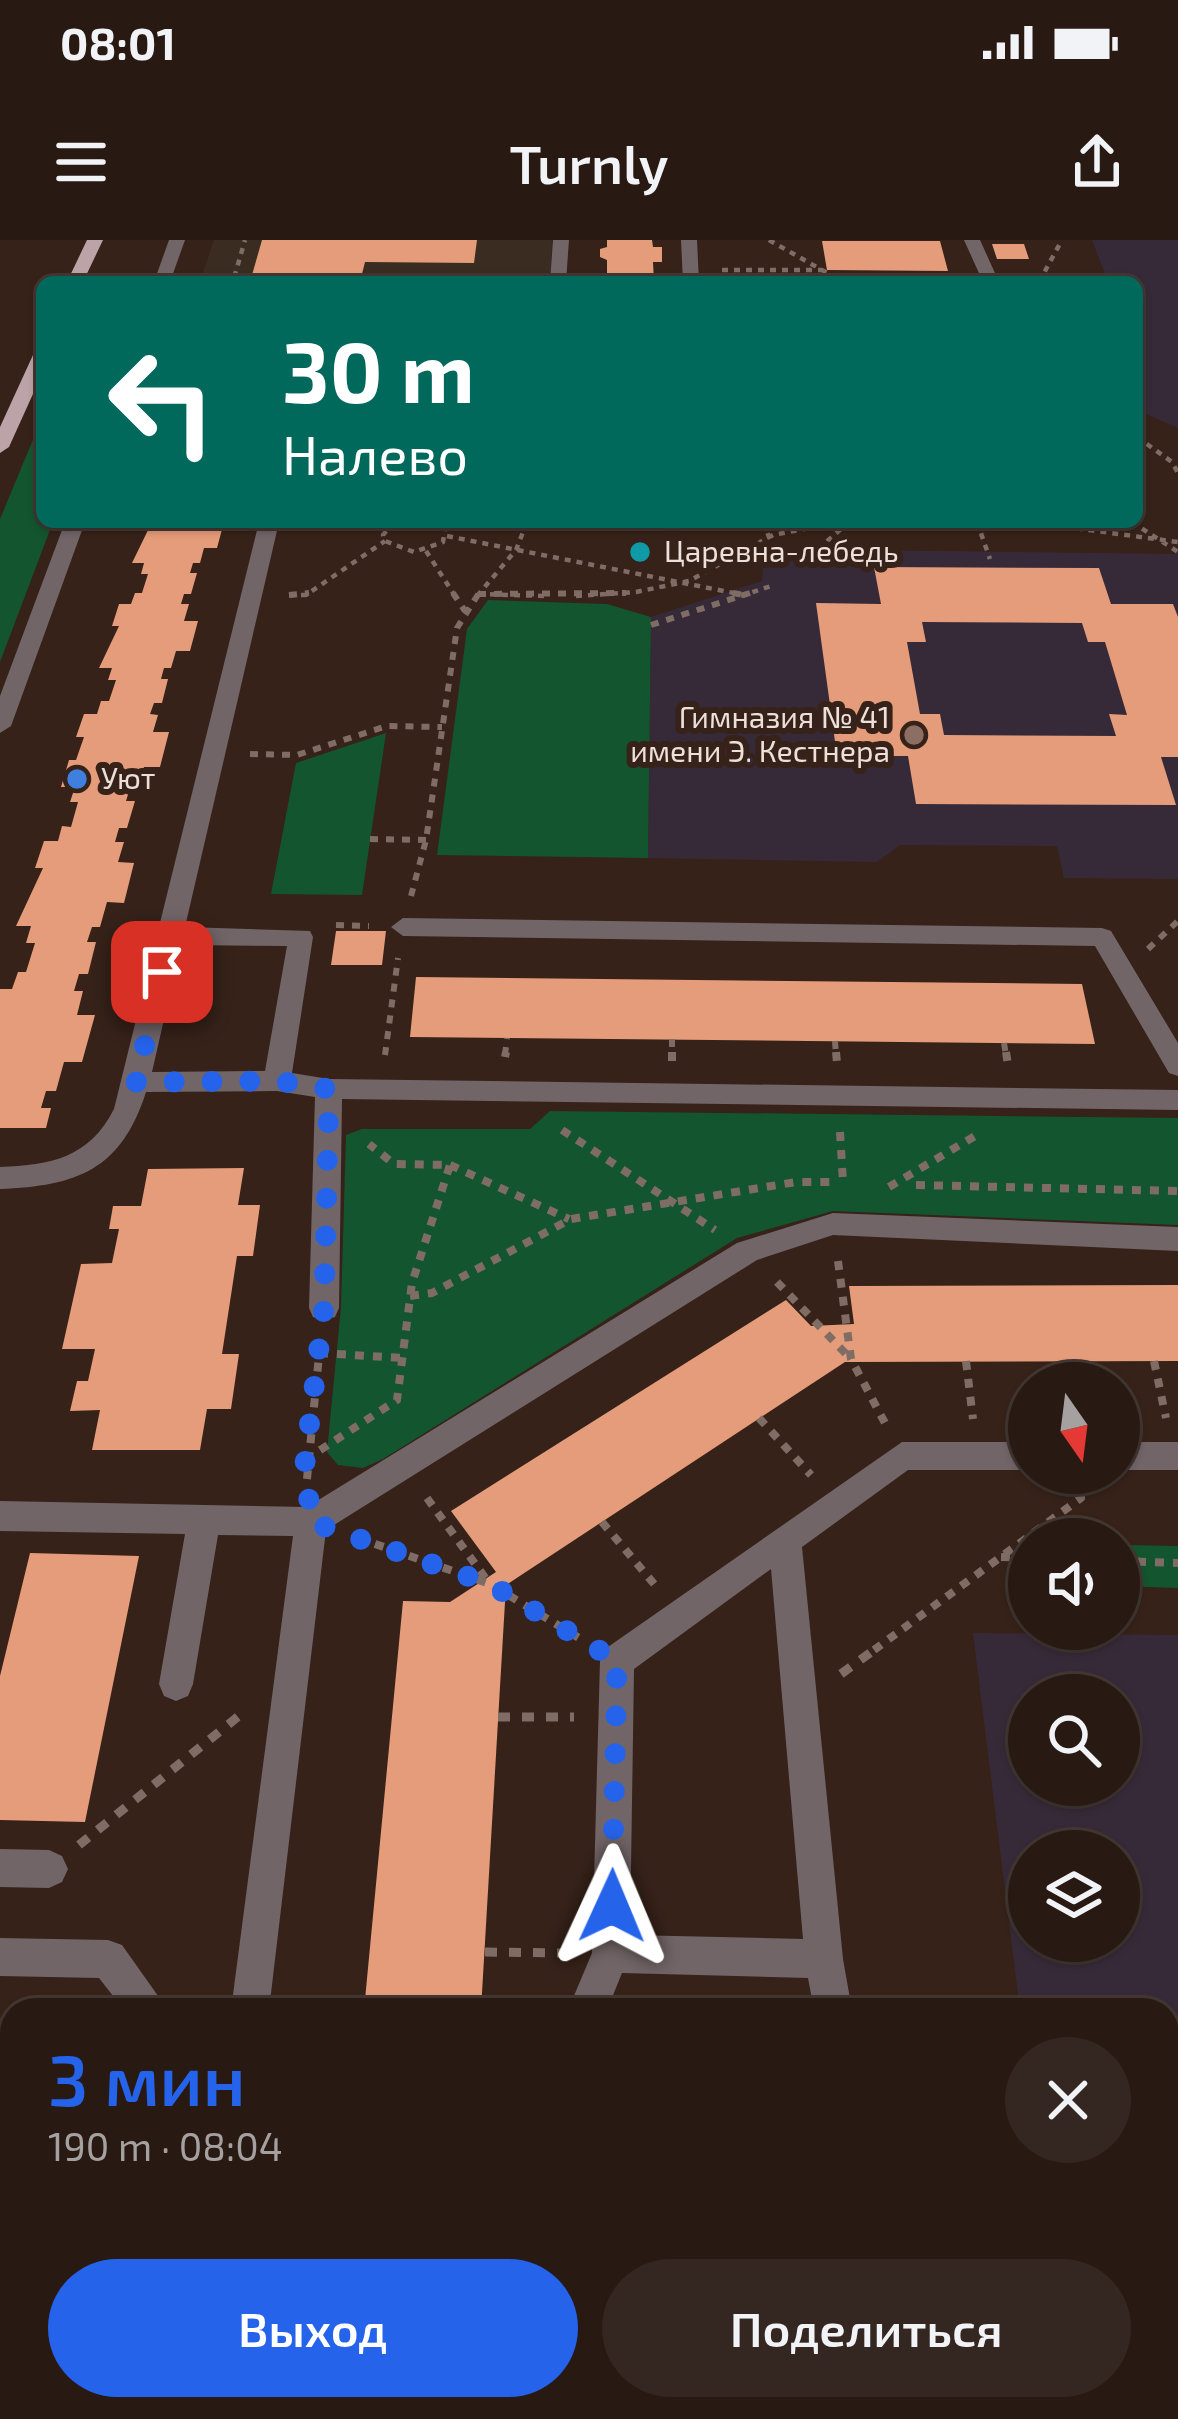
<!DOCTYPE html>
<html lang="ru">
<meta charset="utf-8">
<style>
:root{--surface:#281a13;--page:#342721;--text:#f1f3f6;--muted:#a5a1a0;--line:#443833;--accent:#2563eb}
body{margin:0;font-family:"Exo 2",sans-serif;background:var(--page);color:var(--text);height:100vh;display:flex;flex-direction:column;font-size:45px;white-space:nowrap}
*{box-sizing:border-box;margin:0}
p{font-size:39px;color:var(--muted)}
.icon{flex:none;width:66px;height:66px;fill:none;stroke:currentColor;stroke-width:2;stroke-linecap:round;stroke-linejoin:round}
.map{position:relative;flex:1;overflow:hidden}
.details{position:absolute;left:0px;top:1758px;width:1179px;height:423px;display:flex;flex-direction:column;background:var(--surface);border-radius:36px 36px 0 0;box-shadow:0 3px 9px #0004,0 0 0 3px var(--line)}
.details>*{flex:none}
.top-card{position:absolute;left:36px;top:36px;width:1107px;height:252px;border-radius:18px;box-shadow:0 3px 9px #0004,0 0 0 3px var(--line);background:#00695c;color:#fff;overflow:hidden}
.needle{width:78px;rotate:166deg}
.controls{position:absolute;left:1008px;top:1122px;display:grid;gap:24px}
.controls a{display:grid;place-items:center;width:132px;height:132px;border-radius:50%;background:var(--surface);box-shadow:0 3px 9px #0004,0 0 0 3px var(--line);font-size:60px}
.pin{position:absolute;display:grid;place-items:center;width:102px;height:102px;color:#fff;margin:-51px;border-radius:24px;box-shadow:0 6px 18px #0006}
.me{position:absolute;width:132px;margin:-66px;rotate:1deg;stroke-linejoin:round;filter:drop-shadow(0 0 9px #0008)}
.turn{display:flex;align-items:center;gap:42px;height:252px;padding:0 48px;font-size:54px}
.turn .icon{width:156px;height:156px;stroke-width:2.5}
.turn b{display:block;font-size:84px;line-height:102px}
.round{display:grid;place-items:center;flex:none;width:126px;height:126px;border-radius:63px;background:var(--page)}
.overview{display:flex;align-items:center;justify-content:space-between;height:204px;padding:0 48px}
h1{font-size:72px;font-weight:600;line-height:90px;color:var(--accent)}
.action{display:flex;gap:24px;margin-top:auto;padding:24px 48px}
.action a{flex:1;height:138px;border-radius:72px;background:var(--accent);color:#fff;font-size:48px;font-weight:600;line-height:138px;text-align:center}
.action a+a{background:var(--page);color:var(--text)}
.status{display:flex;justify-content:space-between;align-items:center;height:84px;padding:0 60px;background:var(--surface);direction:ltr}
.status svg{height:33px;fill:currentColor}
header{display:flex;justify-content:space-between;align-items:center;height:156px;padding:0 48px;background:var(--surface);font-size:54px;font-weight:600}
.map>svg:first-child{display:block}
.commercial{fill:#3a2c20}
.education{fill:#372a38;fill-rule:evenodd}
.green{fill:#13552e}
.building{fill:#e59c7a;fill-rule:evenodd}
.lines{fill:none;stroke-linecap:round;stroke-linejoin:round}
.path-far3{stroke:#7f6d65;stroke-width:4.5;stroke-dasharray:6 6;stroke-linecap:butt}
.path-far2{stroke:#7f6d65;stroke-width:6;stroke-dasharray:8 8;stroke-linecap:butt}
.path-far1{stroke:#7f6d65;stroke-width:8;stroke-dasharray:9 9;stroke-linecap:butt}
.path{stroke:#7f6d65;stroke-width:9;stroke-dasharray:12 12;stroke-linecap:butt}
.minor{fill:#726568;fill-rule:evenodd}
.major{fill:#bca3a8;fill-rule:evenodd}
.route{stroke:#2563eb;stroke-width:21;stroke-dasharray:0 37.8}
.culture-dot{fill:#0f9aa8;stroke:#362219;stroke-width:4.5}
.education-dot{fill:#8d6e63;stroke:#362219;stroke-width:4.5}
.shop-dot{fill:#3f7fe0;stroke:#362219;stroke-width:4.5}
.labels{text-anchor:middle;stroke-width:12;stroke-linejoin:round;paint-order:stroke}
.far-poi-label{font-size:30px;fill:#eddfd9;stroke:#362219;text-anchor:start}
</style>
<div class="status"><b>08:01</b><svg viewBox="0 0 49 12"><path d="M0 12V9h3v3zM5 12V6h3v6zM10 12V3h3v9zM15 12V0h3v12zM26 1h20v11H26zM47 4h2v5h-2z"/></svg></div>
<header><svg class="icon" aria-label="menu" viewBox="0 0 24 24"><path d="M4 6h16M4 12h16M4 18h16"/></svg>Turnly<svg class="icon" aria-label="share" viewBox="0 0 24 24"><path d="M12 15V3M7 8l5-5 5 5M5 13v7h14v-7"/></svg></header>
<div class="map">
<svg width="1178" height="2179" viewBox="0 0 1178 2179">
<rect width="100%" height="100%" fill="#362219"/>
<path class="commercial" d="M214 0H552L550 42H200Z"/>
<path class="education" d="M1092 0H1178V188L1137 170V42H1108Z
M764 309 1178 314V639L1064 638 1057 606 900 605 877 622 648 618 651 377 762 341Z
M973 1393 1178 1395V2179H1071L1069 2169H1167V1770H1020ZM1029 1455H1119V1545H1029ZM1029 1611H1119V1701H1029Z"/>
<path class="green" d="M42 178V282H53L0 422V279Z
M488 360 607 364 651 377 648 618 437 615 467 389Z
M386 493 362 655 271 654 296 523Z
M550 871 1178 878V985L833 971 737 998 383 1219 363 1228 338 1225 327 1212 341 1067 346 895 362 889H530Z
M1119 1305 1178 1306V1348L1120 1346Z"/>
<path class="building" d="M262 0H477L474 23 365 22 360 42H250Z
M607 0H652L653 7H662V22H653L654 42H607V20L600 17V9L607 7Z
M822 1H940L948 31 827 30Z
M992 4H1024L1029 19H997Z
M145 282H224L217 308H204L200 323H193L190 333H197L191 354H184L181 364H189L184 381H198L190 411H176L171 428H164L161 439H168L162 463H154L150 474 158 475 153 492H169L160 527H144L138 548H130L126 561H135L127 588H119L115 602H124L118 622 134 623 124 663 107 662 100 687H92L87 702H96L88 734H79L74 751H83L77 775H95L82 822H64L56 851H46L41 868H51L46 888H0V749H12L18 732H26L35 703H26L31 686H16L43 628H35L44 601H58L62 586 71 587 78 562H70L75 547H61L69 520H76L84 497H76L84 474H97L101 461H109L116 440H108L112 428H99L119 386H112L119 364H131L135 353H142L148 334H141L144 323H132L150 286H144Z
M874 327 1099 328 1111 364H1173L1178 377V517H1161L1176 565 916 564 908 516H837L816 363 881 364ZM922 382 1082 383 1088 402H1105L1127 475 1109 474 1116 496 944 495 940 474H920L907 402H926Z
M336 691H386L382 725H331Z
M416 737 1082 744 1095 804 410 797Z
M244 928 238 965H260L253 1016H237L222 1114H239L231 1169H207L200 1210H92L100 1170 70 1171 77 1141H88L95 1109H62L81 1024 112 1023 119 989H109L113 966H141L148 929Z
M1178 1045V1121L845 1122 506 1345 481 1770H364L403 1361 450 1362 496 1332 451 1271 786 1060 811 1086 854 1084 849 1046Z
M30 1313 139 1316 85 1582 0 1580V1436Z
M1167 1992H1178V2113L1167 2112Z
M199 2169H263L262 2179H198Z
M574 2169H733V2179H574Z"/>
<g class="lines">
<path class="path-far3" d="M769 0 843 42
M722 30H822
M224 42 234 38 245 0
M1039 42 1062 0
M1137 197 1172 222 1178 233
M394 282 383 295 385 301 414 312 443 302 445 288 439 282
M763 282 777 317
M977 282 990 319
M1029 282 1178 302
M1132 282 1178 312
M445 288 480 282
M447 296 744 355
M426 311 455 356
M809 317 849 282
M478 354 545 356
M289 355H306L385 301
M477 356 516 310 527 282
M576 356 636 352 689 341 773 295 841 282
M741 356 774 345"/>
<path class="path-far2" d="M453 353 465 371
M733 353 744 355
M478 354 626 353
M289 355 309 353
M651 385 750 353
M250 514 297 515 387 486 442 487
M370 599 426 600
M411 656 426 600 457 388 479 353
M336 685 369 686
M1148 709 1178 681
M672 799V815
M835 801 836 815
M1004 803 1006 815
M385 815 398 718
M505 815 507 798"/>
<path class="path-far1" d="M672 812V822
M836 812 837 823
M1006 812 1008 825
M505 817 506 812
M562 890 715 990
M840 892 843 942
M450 925 569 979
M916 945 1178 951
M889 947 975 896
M838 1021 851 1119 885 1183
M777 1042 850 1118
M410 1056 432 1053 571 979 796 942H835
M319 1113 403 1118
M966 1121 973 1179
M1154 1121 1166 1178
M759 1178 811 1235
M305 1220 397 1160 412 1043 450 925 394 924 369 904
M307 1239 320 1105
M427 1258 489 1343
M602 1282 655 1345
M358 1298 490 1344 584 1401
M1001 1317 1029 1318
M1119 1321 1178 1323
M874 1410 1081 1258 1077 1233"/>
<path class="path" d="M841 1434 878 1407
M498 1477H574
M79 1605 245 1471
M485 1712 567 1713"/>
<path class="minor" d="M169 0H185L170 42H154Z
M553 0H569L566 42H550Z
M681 0H697L699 42H683Z
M964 0H980L999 42H983Z
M65 282H85L11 486 0 493V456Z
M259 282H279L185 687 310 691 313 697 292 833 329 839 1178 850V870L342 859 339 1068 335 1077 324 1080 313 1077 309 1068 315 857 277 851 146 852C121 930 77 946 0 949V927C51 925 89 918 114 869ZM181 705 287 706 265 831 152 832Z
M403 678 1102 688 1111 691 1178 803V836L1169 833 1095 706 403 696 391 687Z
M833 973 1178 987V1011L833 995 757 1020 326 1290 269 1770H231L293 1296 218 1295 193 1444 188 1456 176 1461 164 1456 159 1444 185 1294 0 1291V1261L307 1267 737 1003Z
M902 1202H1029V1230H908L802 1307 843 1719 852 1770H814L808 1738 622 1733 607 1770H568L592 1713 600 1421 605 1409ZM771 1329 803 1699 630 1695 634 1429Z
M1119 1202H1178V1230H1119Z
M0 1609 49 1610 62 1616 68 1629 62 1642 49 1648 0 1647Z
M0 1698 108 1700 122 1705 168 1770H124L99 1738 0 1736Z
M0 2077 12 2078V2122L0 2121Z
M77 2169H121L120 2179H76Z
M471 2169H515L514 2179H470Z
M857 2169H901L902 2179H858Z"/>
<path class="major" d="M87 0H103L83 42H67Z
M42 110V134L9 207 0 213V187L33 115Z"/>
</g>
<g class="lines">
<path class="route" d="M162 732 136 842 277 841 329 849 324 1068 305 1220 311 1282 490 1344 617 1421 612 1666"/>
</g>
<circle class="culture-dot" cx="640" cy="312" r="12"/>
<circle class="education-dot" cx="914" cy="495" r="12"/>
<circle class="shop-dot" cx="77" cy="539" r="12"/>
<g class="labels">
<g class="far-poi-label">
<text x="664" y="322">Царевна-лебедь</text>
<text x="890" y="488" text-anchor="end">Гимназия № 41<tspan x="890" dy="34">имени Э. Кестнера</tspan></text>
<text x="101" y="549">Уют</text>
</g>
</g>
</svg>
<div class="controls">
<a><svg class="needle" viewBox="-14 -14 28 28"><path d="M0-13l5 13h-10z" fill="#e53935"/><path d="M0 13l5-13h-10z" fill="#a5a1a0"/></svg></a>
<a><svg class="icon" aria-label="sound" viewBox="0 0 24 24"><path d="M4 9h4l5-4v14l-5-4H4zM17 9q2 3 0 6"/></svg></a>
<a><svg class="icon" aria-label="search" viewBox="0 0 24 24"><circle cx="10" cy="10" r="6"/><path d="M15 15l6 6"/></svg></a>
<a><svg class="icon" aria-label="layers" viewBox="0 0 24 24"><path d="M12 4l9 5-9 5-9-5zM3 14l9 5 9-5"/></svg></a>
</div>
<div class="pin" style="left:162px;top:732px;background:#d93025"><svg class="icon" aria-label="arrive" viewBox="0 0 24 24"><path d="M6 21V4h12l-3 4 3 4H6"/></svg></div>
<svg class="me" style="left:612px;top:1666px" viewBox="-20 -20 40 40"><path d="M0-17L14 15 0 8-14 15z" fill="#2563eb" stroke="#fff" stroke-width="4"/></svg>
<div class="top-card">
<div class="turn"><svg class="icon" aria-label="left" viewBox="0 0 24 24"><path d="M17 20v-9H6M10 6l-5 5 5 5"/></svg><div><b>30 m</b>Налево</div></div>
</div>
<section class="details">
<div class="overview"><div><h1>3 мин</h1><p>190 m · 08:04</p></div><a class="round"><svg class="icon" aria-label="close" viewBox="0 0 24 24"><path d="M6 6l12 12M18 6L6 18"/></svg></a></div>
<div class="action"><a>Выход</a><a>Поделиться</a></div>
</section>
</div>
